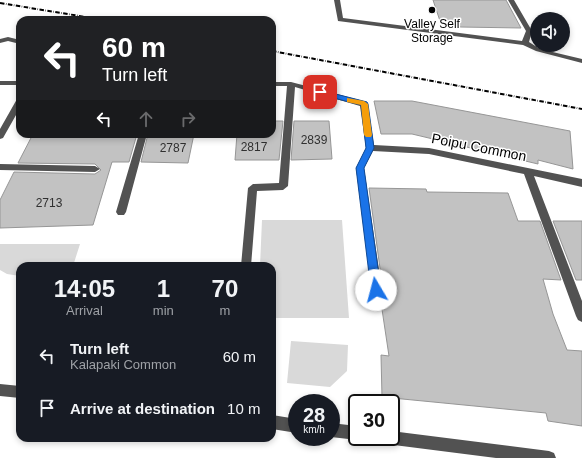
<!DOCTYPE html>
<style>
:root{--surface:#171b24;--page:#20242c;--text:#f1f3f6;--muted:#9ea1a6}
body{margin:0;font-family:Helvetica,sans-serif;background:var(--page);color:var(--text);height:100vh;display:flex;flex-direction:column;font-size:15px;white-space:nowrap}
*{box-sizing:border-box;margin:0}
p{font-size:13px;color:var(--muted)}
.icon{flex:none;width:22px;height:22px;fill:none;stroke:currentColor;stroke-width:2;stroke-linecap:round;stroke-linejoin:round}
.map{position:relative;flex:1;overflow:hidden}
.sheet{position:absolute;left:16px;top:262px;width:260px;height:180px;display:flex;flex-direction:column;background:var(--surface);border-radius:12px;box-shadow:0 2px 6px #0003}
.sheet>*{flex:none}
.guide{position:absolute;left:16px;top:16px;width:260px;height:122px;border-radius:12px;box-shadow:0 2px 6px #0003;background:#202124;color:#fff;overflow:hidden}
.buttons{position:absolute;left:530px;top:12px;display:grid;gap:8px}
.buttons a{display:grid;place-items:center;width:40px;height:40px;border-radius:50%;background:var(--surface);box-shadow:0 2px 6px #0003;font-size:20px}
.speed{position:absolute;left:288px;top:394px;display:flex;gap:8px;font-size:20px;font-weight:700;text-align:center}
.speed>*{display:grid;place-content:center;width:52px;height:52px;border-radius:50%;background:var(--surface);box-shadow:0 2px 6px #0003;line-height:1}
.speed small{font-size:10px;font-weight:400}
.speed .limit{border:2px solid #111;border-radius:6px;background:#fff;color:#111}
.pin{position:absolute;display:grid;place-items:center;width:34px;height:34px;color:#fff;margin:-17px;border-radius:8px;box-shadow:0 2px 6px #0006}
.me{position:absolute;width:44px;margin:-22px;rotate:352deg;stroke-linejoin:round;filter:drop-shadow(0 0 3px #0008)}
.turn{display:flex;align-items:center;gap:14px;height:84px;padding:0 20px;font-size:18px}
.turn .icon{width:52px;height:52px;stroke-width:2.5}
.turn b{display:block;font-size:28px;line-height:34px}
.lanes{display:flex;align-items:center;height:38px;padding:0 20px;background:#0003;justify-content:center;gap:20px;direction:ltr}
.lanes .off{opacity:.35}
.eta{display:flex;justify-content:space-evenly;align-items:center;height:68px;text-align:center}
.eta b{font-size:24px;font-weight:700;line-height:28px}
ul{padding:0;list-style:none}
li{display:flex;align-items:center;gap:12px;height:52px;padding:0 20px}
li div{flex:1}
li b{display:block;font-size:15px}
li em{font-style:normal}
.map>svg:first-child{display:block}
.green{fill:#d9d9d9}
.building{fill:#c2c2c2;stroke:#969696}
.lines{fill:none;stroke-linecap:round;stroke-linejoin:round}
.minor{fill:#525252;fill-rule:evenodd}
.rail{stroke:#000;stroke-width:2;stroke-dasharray:4.5 1.5 0.5 1.5;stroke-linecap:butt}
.route{fill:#1a73e8;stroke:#114b97}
.slow{fill:#f59e0b}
.poi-dot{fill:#000;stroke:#fff;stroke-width:1.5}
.labels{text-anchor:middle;stroke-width:3;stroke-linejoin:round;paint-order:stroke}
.far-poi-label{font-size:12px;fill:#000;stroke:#fff}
.number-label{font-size:12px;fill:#303030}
.street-label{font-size:14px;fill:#000;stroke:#fff}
</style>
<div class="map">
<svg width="582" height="458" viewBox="0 0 582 458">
<rect width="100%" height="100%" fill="#fff"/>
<path class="green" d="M262 220H342L349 318H272V266H260Z
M0 244H80L73 266H20V276L7 274 0 270Z
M291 341 348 345 347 371 330 387 287 383Z"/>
<path class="building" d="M433 0H506L521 28 460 27 459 24H441Z
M374 101H412L570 131 573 169 538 160V164L412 134H381Z
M272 121H283L279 160H235L237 134H272Z
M294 121H329L332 159 291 160Z
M33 134H137L129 162H112L93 225 0 228V200L14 172 95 174 101 170 95 164 18 163Z
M148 134H194L188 163 141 162Z
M369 188 426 189 427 192 508 193 518 221H540L561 280 543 279 553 314 567 350 582 351V426L548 421 546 413 382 397 381 355 389 356 380 296 383 290Z
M553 221H582V280H576Z"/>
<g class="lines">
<path class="minor" d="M334 0H340L343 18 522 41 526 31 508 0H514L532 31 529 42 540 49 582 59V63L536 51 523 45 338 21Z
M8 37 20 40V44L8 41 0 43V39Z
M0 81H20V85H0Z
M272 82H291L367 102 374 145 429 148 582 179V187L534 176 582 301V322L578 320 576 316 524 174 429 154 373 151 364 168 382 290 380 294 376 295 372 294 356 168 366 148 360 106 295 87 288 186 283 190 257 191 251 266H241L248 188 253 184 279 183 287 86H272Z
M20 98V108L3 138 0 139V129L17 99Z
M139 134H147L126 212 124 215H118L116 212Z
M0 164 95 166 100 169 95 172 0 170Z
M0 384 20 386V398L0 396Z
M272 415 297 419V433L272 429Z
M331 423 357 426V437L362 438 357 440 331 437Z
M391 431 549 451 554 453 556 458H496L386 444 381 442 379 437H391Z"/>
<path class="rail" d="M0 3 104 20
M272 51 582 109"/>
</g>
<path class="route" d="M320 90 367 102 368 104 374 148 364 168 381 290 379 293 376 294 372 293 371 290 356 168 366 148 361 105 318 94 317 92Z"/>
<path class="slow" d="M347 98 364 101 368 104 372 135 371 137H366L364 135 361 105 347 102Z"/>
<circle class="poi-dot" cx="432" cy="10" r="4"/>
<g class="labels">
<g class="far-poi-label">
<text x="432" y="28">Valley Self<tspan x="432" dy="14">Storage</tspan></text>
</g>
<g class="number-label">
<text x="314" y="144">2839</text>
<text x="254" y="151">2817</text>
<text x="173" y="152">2787</text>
<text x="49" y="207">2713</text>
</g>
<g class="street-label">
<text transform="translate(479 147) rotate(11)" y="5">Poipu Common</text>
</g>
</g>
</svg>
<div class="buttons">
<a><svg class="icon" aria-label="sound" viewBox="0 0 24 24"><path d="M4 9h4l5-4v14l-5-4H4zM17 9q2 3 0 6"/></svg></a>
</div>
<div class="speed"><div>28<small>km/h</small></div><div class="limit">30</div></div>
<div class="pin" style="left:320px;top:92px;background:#d93025"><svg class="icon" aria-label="arrive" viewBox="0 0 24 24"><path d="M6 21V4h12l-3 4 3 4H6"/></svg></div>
<svg class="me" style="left:376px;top:290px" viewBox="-20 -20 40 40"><circle r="19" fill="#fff"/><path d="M0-13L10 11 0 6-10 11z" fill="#1a73e8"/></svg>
<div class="guide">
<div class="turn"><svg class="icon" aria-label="left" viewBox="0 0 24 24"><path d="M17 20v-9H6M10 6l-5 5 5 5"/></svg><div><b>60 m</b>Turn left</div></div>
<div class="lanes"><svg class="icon" aria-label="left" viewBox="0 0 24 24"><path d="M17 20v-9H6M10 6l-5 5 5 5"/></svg><svg class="icon off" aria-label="ahead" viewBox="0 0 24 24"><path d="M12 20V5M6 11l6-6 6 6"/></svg><svg class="icon off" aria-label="right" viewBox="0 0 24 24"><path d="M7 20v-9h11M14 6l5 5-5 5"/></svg></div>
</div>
<section class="sheet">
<div class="eta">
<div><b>14:05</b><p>Arrival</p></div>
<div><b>1</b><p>min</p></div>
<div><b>70</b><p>m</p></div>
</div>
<ul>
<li><svg class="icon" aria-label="left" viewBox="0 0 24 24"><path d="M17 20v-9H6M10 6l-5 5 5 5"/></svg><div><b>Turn left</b><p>Kalapaki Common</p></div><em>60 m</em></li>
<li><svg class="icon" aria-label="arrive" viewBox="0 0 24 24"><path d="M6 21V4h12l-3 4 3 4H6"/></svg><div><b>Arrive at destination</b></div><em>10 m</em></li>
</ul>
</section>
</div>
